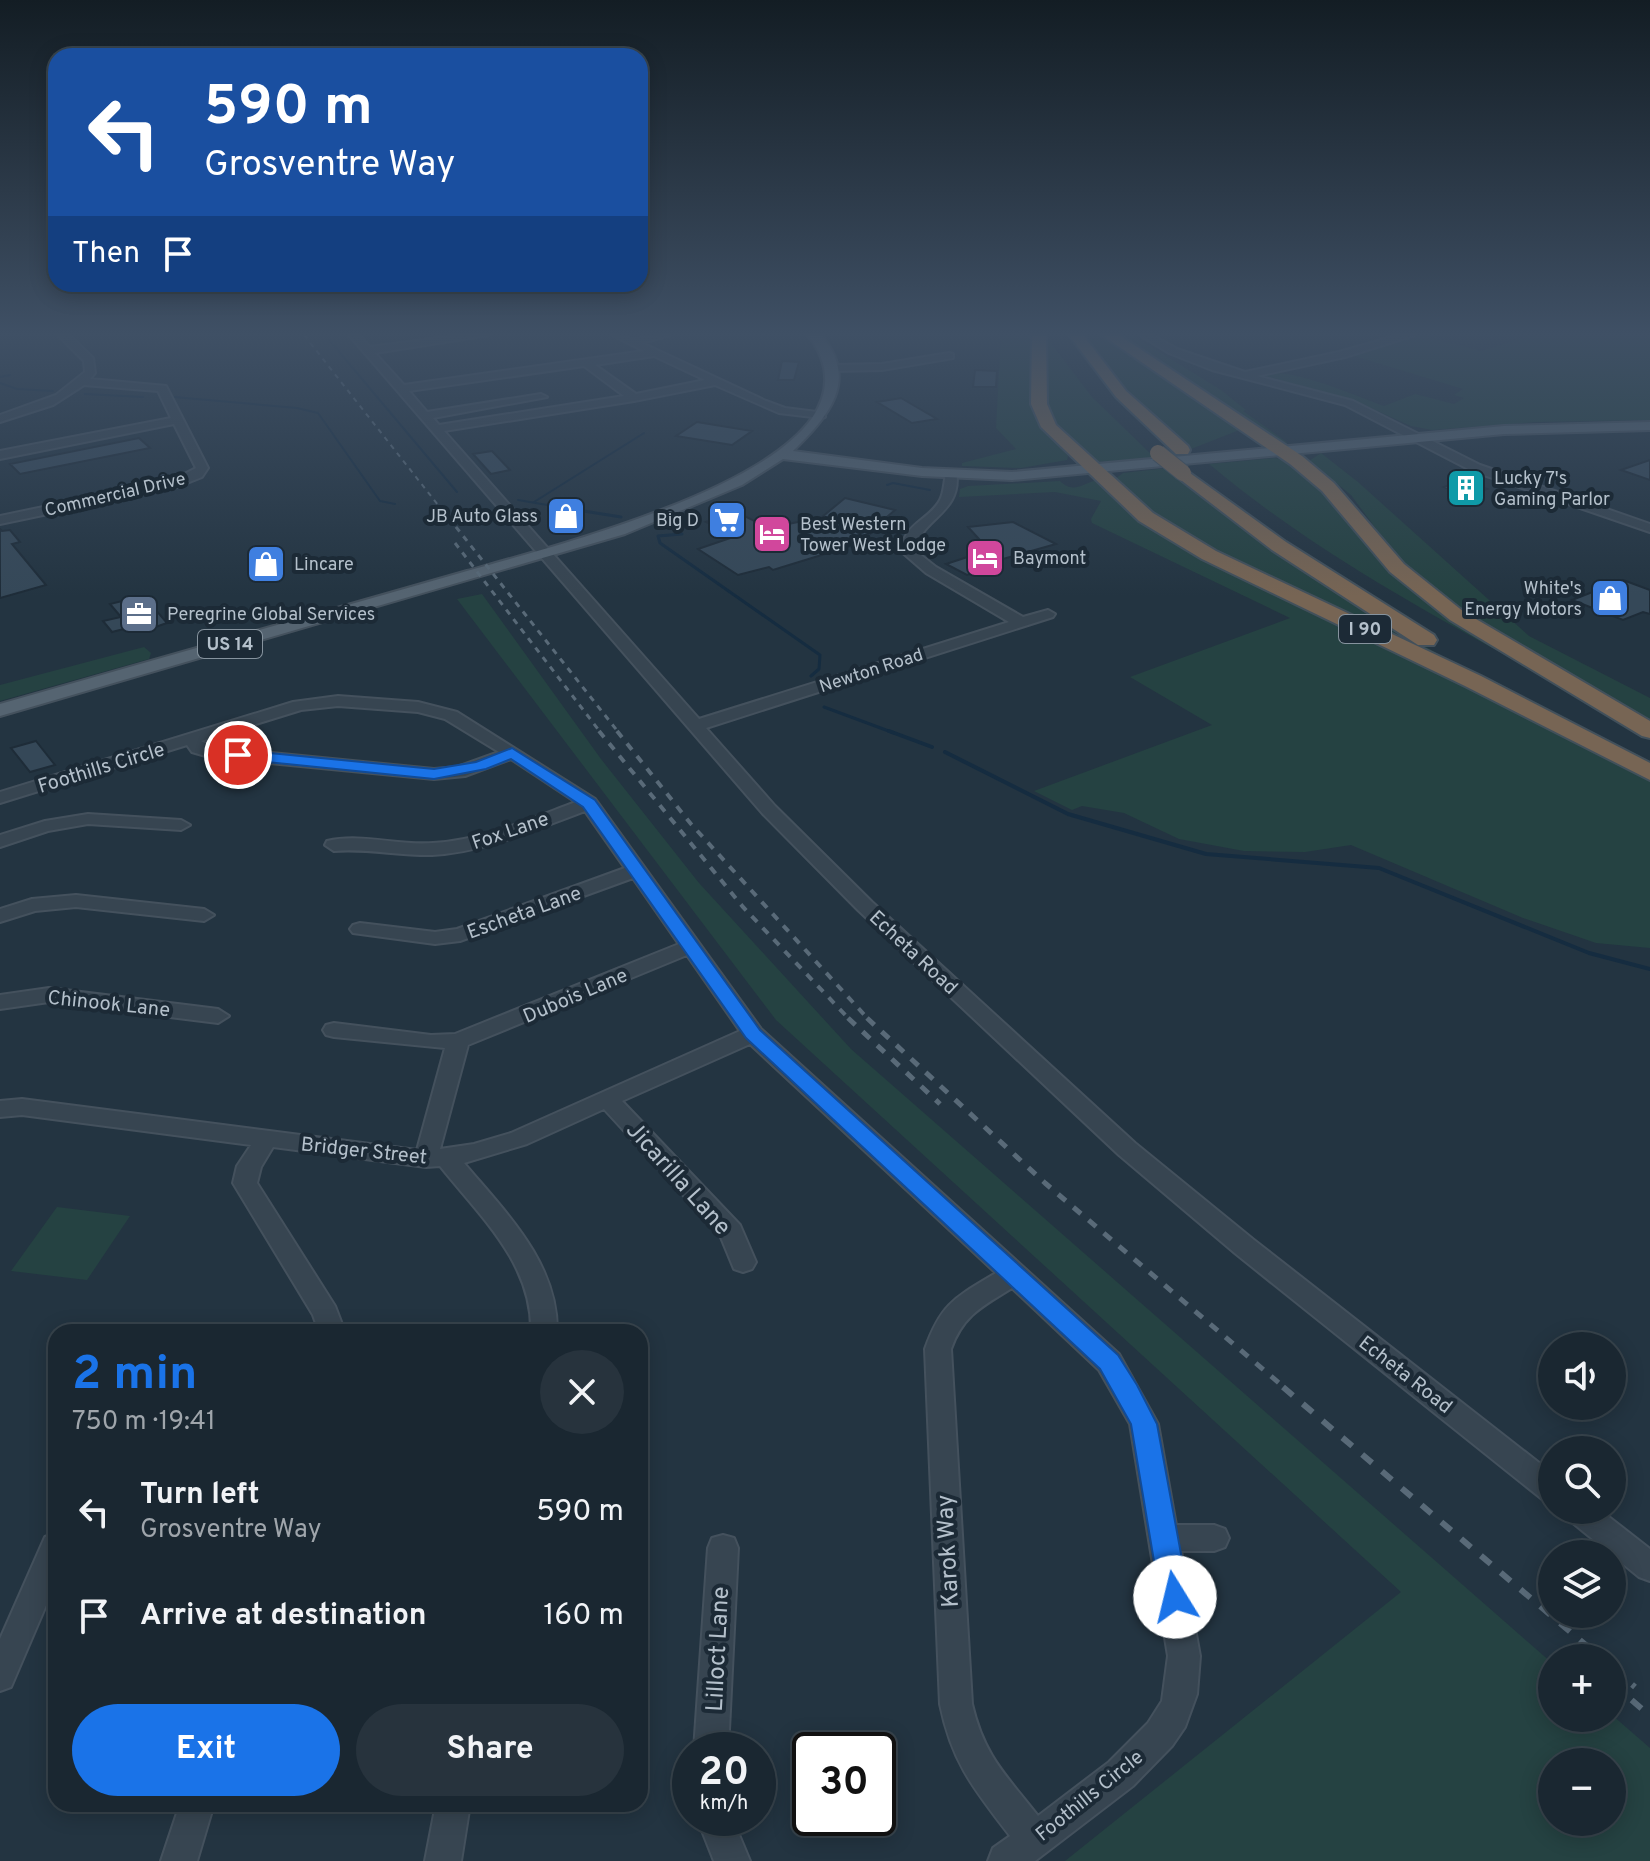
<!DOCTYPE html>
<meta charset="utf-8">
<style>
:root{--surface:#1a2731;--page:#27333d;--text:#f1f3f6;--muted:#9fa5ab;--line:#38444d;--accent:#1a73e8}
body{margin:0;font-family:Overpass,sans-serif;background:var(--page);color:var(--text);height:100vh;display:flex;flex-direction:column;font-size:30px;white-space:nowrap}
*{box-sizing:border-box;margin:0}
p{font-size:26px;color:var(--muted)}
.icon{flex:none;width:44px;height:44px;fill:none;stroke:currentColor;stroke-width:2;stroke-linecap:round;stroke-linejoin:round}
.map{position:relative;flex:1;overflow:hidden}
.details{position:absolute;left:48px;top:1324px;width:600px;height:488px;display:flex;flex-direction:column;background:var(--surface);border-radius:24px;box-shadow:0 4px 20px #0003,0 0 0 2px var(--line)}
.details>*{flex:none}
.hud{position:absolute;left:48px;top:48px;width:600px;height:244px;border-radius:24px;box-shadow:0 4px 20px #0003,0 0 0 2px var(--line);background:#1a4fa0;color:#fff;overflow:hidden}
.controls{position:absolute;left:1538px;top:1332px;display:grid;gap:16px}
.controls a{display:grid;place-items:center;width:88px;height:88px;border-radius:50%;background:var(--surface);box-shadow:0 4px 20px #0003,0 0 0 2px var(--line);font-size:40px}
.speed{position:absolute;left:672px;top:1732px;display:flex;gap:16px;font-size:40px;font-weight:700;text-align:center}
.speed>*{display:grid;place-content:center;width:104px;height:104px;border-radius:50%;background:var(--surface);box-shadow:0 4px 20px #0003,0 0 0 2px var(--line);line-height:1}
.speed small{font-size:20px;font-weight:400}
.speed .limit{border:4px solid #111;border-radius:12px;background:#fff;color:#111}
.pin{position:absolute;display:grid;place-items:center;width:68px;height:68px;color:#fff;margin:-34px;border:4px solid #fff;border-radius:50%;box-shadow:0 2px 8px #0007}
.me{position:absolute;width:88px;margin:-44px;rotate:351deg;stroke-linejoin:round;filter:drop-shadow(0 0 6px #0008)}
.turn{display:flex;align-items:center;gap:28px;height:168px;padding:0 24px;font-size:36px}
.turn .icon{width:104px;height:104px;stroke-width:2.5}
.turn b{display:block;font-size:56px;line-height:68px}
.then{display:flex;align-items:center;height:76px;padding:0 24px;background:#0003;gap:16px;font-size:30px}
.round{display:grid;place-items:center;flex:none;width:84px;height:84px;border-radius:42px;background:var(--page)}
.summary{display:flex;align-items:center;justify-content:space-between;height:136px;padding:0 24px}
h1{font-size:48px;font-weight:700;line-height:60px;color:var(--accent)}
.primary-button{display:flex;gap:16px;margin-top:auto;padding:16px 24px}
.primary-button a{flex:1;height:92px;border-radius:48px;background:var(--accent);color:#fff;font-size:32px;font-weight:700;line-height:92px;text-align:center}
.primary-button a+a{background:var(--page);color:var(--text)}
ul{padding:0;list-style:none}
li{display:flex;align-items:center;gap:24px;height:104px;padding:0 24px}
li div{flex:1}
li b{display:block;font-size:30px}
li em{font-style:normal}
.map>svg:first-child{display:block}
.green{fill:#254242;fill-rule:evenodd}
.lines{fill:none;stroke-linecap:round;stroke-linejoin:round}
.stream-far2{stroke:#152c40;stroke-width:2}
.stream-far1{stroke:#152c40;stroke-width:3}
.stream{stroke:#152c40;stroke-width:4}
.building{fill:#354858;stroke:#1e2c38;stroke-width:2}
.minor-casing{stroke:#44515d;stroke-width:4}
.major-casing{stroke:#44515d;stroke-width:4}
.highway-casing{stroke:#42505b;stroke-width:4}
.minor{fill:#374551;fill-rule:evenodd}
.major{fill:#556471;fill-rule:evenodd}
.highway{fill:#776554;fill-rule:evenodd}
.rail-far4{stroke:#596a78;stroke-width:2;stroke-dasharray:5 5;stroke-linecap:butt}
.rail-far3{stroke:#596a78;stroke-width:3;stroke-dasharray:6 6;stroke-linecap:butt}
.rail-far2{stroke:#596a78;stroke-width:4;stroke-dasharray:8 8;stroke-linecap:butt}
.rail-far1{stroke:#596a78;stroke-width:5;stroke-dasharray:10 10;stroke-linecap:butt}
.rail{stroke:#596a78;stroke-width:6;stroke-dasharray:13 13;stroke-linecap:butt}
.highway-bridge-casing{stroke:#42505b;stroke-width:18;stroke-linecap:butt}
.highway-bridge{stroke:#776554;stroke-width:16}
.route{fill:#1a73e8;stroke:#114b97;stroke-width:2}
.labels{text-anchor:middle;stroke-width:8;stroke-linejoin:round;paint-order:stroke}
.far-poi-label{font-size:18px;fill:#b4c0cb;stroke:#1c2a36;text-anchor:start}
.far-street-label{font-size:18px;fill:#b4c0cb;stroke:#1c2a36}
.shield{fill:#1c2a36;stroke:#86939e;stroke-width:2}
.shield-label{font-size:18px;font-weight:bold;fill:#b4c0cb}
.street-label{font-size:20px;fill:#b4c0cb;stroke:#1c2a36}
.near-street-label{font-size:24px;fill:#b4c0cb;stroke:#1c2a36}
</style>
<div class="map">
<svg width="1650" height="1861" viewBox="0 0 1650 1861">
<rect width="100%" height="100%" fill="#233441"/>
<path class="green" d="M1001 335H1035L1032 405 1042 427 1068 456 1067 460 1021 468 962 466V463L1016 449 996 428Z
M1085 335H1104L1242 429 1191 449 1124 386Z
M1114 335H1132L1221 390 1246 410 1243 411 1288 443 1276 440Z
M1420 335 1481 351 1532 335H1650V420L1536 422 1432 430 1411 426 1351 399 1261 375C1288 365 1355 396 1384 406L1415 394 1454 404 1464 398 1454 395 1463 389 1351 355Z
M1046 337 1092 397 1155 458 1097 462C1037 429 1044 397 1046 337Z
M1321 453 1358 482 1529 636 1650 698V726L1461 613 1408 572 1351 495 1309 461Z
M1275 458 1289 462 1295 470 1304 472 1318 484 1387 565 1561 685C1440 620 1315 553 1209 464Z
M1167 468C1252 538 1343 598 1438 654L1434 655 1229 560 1143 509 1115 479 1123 473Z
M1098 480 1122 504 1650 777V948L1596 943 1523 918 1351 845 1305 852 1244 851 1179 839 1124 813 1082 806 1072 810 1034 791 1212 725 1130 677 1290 618 1092 523 1091 519 1101 501 1055 492 959 497 960 489 968 486 1060 481C1074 495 1084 482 1098 480Z
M482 594 601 759 699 883 851 1049 1552 1663V1718H1612V1715L1650 1748V1861H1065L1401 1592 776 1020 457 599ZM1552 1762H1612V1822H1552Z
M144 647 151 653 149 659 0 701V685Z
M57 1207 130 1216 87 1280 11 1271Z"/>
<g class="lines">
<path class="stream-far2" d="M325 335 457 492
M0 377 10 375
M0 383 17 389 53 391
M85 394 143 397
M174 397 297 408 318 413 380 501 395 504
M887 485 893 483 930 490
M518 500 577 510
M534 502 644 433"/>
<path class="stream-far1" d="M565 508 621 517
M682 534 658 536 660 543 820 655 819 669 811 676
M824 707 894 733"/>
<path class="stream" d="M889 731 932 747
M945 752 1068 814 1206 854 1379 868 1589 953 1650 969"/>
</g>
<path class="building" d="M782 361 799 362 794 380H778Z
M975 370 997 371 996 387H973Z
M901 398 937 419 912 423 877 402Z
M697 422 752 431 732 445 676 436Z
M139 438 150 448 20 474 10 464Z
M492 451 510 470 491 474 473 454Z
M1650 460V480L1621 470Z
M1464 480 1487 489 1468 496 1444 487Z
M845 498 895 510 881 522 884 523 879 528 854 545 773 570 769 567 738 575 698 549 736 536 706 522 721 517 715 515 726 507 769 528 822 517Z
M1013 522 1056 544 992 562 980 566 986 569 967 575 946 564 989 550 968 527Z
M0 529 2 531 10 530 20 542 12 544 46 585 0 598Z
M1623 580 1650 590V614L1643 612 1623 620 1572 600Z
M134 598 145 611 155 609 167 623 144 631H135L131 627 112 632 103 621 121 617 110 604Z
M36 741 55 765 30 772 11 748Z"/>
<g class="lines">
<defs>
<path id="minor" d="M58 335H69L93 358 95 373 90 379 166 386 208 468 202 477 177 487 0 524V516L173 480 196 468 174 424 0 459V451L171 418 158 391 84 385 53 405 0 422V415L56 395 85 372 84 361Z
M349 335H359L370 347 462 335H489L375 353 404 385 644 351 612 335 633 339 670 335 642 343 766 401 785 408 825 413V417L821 418 779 413 715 385 634 401 444 431 699 719 1009 622 926 573 903 553C899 526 930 520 940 500 944 493 944 482 946 474L956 471C964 515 915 520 917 552L936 567 1023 617 1048 610 1055 614 1053 617 706 728 775 806 872 902 1135 1143 1254 1240 1552 1473V1503L1542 1499 1236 1254 1119 1155 858 910 763 814ZM654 356 705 380 636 394 595 365ZM584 366 624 396 439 425 433 418 547 397 541 394 427 412 409 391Z
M1140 335H1152L1177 349 1245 372 1339 352 1399 335H1415L1345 357 1257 376 1353 401 1480 465 1650 524V532L1472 471 1345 405 1212 370 1169 353Z
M949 353 953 354V358L882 370 833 371 828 368 833 365 882 364Z
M338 696 418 702 457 712 595 799 761 1029 1119 1354 1158 1424 1176 1525H1214L1225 1529 1229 1538 1225 1547 1214 1551H1181L1200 1656 1197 1694 1185 1727 1172 1746 1133 1786 1035 1861H988L993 1848 1010 1836C974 1789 952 1763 940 1704L925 1349C941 1303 956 1297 996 1273L750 1044 622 1101 740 1225 756 1262 752 1269 743 1272 734 1269 720 1235 604 1109 527 1144 464 1163C506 1213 558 1263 557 1332H531C533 1264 480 1216 440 1166L426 1167 273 1147 261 1167 257 1183 335 1306 345 1332H319L313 1315 233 1183 237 1166 251 1145 22 1115 0 1117V1101L22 1099 417 1150 445 1048 334 1037 326 1035 323 1030 326 1025 334 1023 431 1035 455 1034 679 944 633 878 460 941 435 944 353 933 350 929 353 925 360 923 435 932 457 929 625 868 585 811C536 829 486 852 432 855 399 856 367 848 334 851L325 845 327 841C362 833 398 846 433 843 483 840 530 819 576 802L511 759 465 776 434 779 209 757 192 752 187 745 0 803V792L293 702ZM338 706 418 712 445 719 499 752 457 767 434 769 212 747 201 741 301 710ZM687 955 740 1031 511 1133 474 1144 440 1149 468 1045ZM1012 1288 1099 1370 1130 1424 1168 1656 1162 1701 1148 1723 1109 1762 1038 1816C1006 1775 984 1756 972 1704L951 1349C963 1315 983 1306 1012 1288Z
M88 814 181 820 190 825 181 830 88 824 48 831 0 847V835L45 821Z
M76 895 204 909 214 915 204 921 76 907 35 911 0 922V909L32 899Z
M49 988 218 1009 229 1016 218 1023 49 1002 0 1009V995Z
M1563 1510H1600L1650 1549V1581L1639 1577 1568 1519Z
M56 1533V1582L11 1687 0 1691V1639L45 1537Z
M723 1535 734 1538 738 1548 728 1750H694L708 1548 712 1538Z
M180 1804H214L197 1861H161Z
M436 1804H470L461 1861H425Z
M697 1818H732L750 1861H714Z"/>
<path id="major" d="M808 335H821C860 380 828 417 793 451L922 468 1012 472 1504 426 1650 422V430L1504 434 1012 480 922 476 783 459 742 485 625 534 0 716V704C103 675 206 645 309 616 362 601 415 586 467 571 556 546 759 493 812 418 832 389 828 361 808 335Z"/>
<path id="highway" d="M1032 335H1046L1047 404 1056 425 1153 513 1216 551 1481 676 1650 763V780L1465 686 1202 559 1139 521 1041 427 1031 404Z
M1069 335H1083L1126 391 1188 446 1190 450 1188 454H1176L1116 397Z
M1102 335H1119L1302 456 1334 483 1404 564 1464 612 1650 721V738L1642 736 1450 620 1390 572 1322 491 1290 464Z
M1183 468 1286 542 1434 635 1437 640 1434 645H1418L1272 550 1177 477 1174 473Z"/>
</defs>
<use href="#minor" class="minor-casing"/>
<use href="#major" class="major-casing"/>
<use href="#highway" class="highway-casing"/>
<use href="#minor" class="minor"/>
<use href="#major" class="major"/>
<use href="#highway" class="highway"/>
<path class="rail-far4" d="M304 335 442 510"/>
<path class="rail-far3" d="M441 508 619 733
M455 543 601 733"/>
<path class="rail-far2" d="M599 731 743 907 850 1020
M617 731 691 824 869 1020"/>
<path class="rail-far1" d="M848 1018 940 1104
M867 1018 1045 1183 1286 1389"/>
<path class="rail" d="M1283 1387 1601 1658
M1612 1668 1635 1687
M1612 1683 1650 1716"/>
<defs>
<path id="highway-bridge" d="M1158 453 1183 473"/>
</defs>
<use href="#highway-bridge" class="highway-bridge-casing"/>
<use href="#highway-bridge" class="highway-bridge"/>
</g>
<linearGradient id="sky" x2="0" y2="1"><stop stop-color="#131d24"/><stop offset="0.56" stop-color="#3f5065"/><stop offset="1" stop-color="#3f5065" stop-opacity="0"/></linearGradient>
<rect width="1650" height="596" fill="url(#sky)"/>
<path class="route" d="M512 748 595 800 760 1030 1118 1355 1137 1385 1157 1424 1189 1597 1185 1606 1175 1610 1165 1606 1160 1597 1131 1424 1100 1369 746 1038 583 807 511 759 486 769 434 779 238 759 230 755 238 750 434 769 476 762Z"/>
<defs>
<symbol id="building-square" viewBox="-11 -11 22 22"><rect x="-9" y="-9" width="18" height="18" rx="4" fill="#0f9aa8" stroke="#1c2a36"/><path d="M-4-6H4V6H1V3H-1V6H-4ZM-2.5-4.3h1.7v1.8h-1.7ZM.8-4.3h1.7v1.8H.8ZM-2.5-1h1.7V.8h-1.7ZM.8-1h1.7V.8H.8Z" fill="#fff"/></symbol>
<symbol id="shop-square" viewBox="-11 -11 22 22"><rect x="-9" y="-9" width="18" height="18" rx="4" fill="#3f7fe0" stroke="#1c2a36"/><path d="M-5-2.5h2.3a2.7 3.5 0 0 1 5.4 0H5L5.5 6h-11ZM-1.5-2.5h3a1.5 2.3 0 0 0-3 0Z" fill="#fff"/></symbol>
<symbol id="supermarket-square" viewBox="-11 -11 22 22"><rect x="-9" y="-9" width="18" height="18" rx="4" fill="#3f7fe0" stroke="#1c2a36"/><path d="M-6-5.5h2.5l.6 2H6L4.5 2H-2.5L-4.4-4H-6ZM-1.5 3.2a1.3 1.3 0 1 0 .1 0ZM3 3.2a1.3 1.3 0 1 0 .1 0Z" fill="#fff"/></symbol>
<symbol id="hotel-square" viewBox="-11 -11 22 22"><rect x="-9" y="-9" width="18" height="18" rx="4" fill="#d1479c" stroke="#1c2a36"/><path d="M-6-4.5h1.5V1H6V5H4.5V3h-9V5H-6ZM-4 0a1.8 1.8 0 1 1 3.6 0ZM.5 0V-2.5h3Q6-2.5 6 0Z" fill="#fff"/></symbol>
<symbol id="office-square" viewBox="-11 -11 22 22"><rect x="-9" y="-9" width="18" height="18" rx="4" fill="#5c6f8a" stroke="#1c2a36"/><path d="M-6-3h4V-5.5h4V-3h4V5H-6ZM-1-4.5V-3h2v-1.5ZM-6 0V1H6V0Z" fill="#fff"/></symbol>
</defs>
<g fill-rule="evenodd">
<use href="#building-square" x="1444" y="466" width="44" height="44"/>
<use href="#shop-square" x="544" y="494" width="44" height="44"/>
<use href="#supermarket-square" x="705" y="498" width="44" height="44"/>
<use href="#hotel-square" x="750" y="512" width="44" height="44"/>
<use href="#hotel-square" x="963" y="536" width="44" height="44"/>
<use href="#shop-square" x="244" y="542" width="44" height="44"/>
<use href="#shop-square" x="1588" y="576" width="44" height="44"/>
<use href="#office-square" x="117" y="592" width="44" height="44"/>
</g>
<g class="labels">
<g class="far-poi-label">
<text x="1494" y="484">Lucky 7's<tspan x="1494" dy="21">Gaming Parlor</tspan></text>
<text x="538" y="522" text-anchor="end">JB Auto Glass</text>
<text x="699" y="526" text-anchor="end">Big D</text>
<text x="800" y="530">Best Western<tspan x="800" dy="21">Tower West Lodge</tspan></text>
<text x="1013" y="564">Baymont</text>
<text x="294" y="570">Lincare</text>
<text x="1582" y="594" text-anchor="end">White's<tspan x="1582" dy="21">Energy Motors</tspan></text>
<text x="167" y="620">Peregrine Global Services</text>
</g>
<g class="far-street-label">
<text transform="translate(115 494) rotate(-13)" y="6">Commercial Drive</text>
<text transform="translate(871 670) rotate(-18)" y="6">Newton Road</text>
</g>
<g class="shield">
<rect x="1339" y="615" width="52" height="28" rx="6"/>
<rect x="198" y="630" width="64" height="28" rx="6"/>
</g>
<g class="shield-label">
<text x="1365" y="635">I 90</text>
<text x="230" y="650">US 14</text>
</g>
<g class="street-label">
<text transform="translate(101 767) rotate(-17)" y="7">Foothills Circle</text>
<text transform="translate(510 830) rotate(-19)" y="7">Fox Lane</text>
<text transform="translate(524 912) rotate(-20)" y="7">Escheta Lane</text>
<text transform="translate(914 952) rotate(43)" y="7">Echeta Road</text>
<text transform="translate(575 995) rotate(-23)" y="7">Dubois Lane</text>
<text transform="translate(109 1003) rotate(6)" y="7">Chinook Lane</text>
<text transform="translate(364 1150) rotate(6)" y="7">Bridger Street</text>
<text transform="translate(1406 1374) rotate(38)" y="7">Echeta Road</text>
<text transform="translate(1089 1795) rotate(-39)" y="7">Foothills Circle</text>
</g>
<g class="near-street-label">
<text transform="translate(679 1178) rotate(48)" y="8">Jicarilla Lane</text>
<text transform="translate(947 1551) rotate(-93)" y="8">Karok Way</text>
<text transform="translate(717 1649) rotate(-87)" y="8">Lilloct Lane</text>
</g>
</g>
</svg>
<div class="controls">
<a><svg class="icon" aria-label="sound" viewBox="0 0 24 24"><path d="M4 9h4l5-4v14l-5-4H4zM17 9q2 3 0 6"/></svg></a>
<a><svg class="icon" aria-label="search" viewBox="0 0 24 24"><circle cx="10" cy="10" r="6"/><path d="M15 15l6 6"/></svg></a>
<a><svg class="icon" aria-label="layers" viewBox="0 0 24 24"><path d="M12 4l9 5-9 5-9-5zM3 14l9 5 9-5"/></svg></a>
<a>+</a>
<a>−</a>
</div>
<div class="speed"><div>20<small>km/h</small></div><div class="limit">30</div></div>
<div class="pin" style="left:238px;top:755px;background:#d93025"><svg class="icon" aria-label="arrive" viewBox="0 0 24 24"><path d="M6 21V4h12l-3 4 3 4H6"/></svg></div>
<svg class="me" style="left:1175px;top:1597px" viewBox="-20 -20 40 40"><circle r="19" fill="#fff"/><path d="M0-13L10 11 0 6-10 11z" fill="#1a73e8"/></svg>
<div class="hud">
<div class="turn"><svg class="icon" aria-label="left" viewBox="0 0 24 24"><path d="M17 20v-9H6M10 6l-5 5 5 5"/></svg><div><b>590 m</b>Grosventre Way</div></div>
<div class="then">Then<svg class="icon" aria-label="arrive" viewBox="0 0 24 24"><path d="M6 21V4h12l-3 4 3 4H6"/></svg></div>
</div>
<section class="details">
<div class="summary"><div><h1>2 min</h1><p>750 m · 19:41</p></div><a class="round"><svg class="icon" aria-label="close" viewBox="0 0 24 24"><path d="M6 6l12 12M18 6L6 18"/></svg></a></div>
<ul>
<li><svg class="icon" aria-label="left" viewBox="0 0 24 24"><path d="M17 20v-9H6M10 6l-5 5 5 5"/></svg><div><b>Turn left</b><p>Grosventre Way</p></div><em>590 m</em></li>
<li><svg class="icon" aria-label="arrive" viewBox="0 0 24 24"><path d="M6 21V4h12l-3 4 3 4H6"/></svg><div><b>Arrive at destination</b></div><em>160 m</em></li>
</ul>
<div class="primary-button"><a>Exit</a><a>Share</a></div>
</section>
</div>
